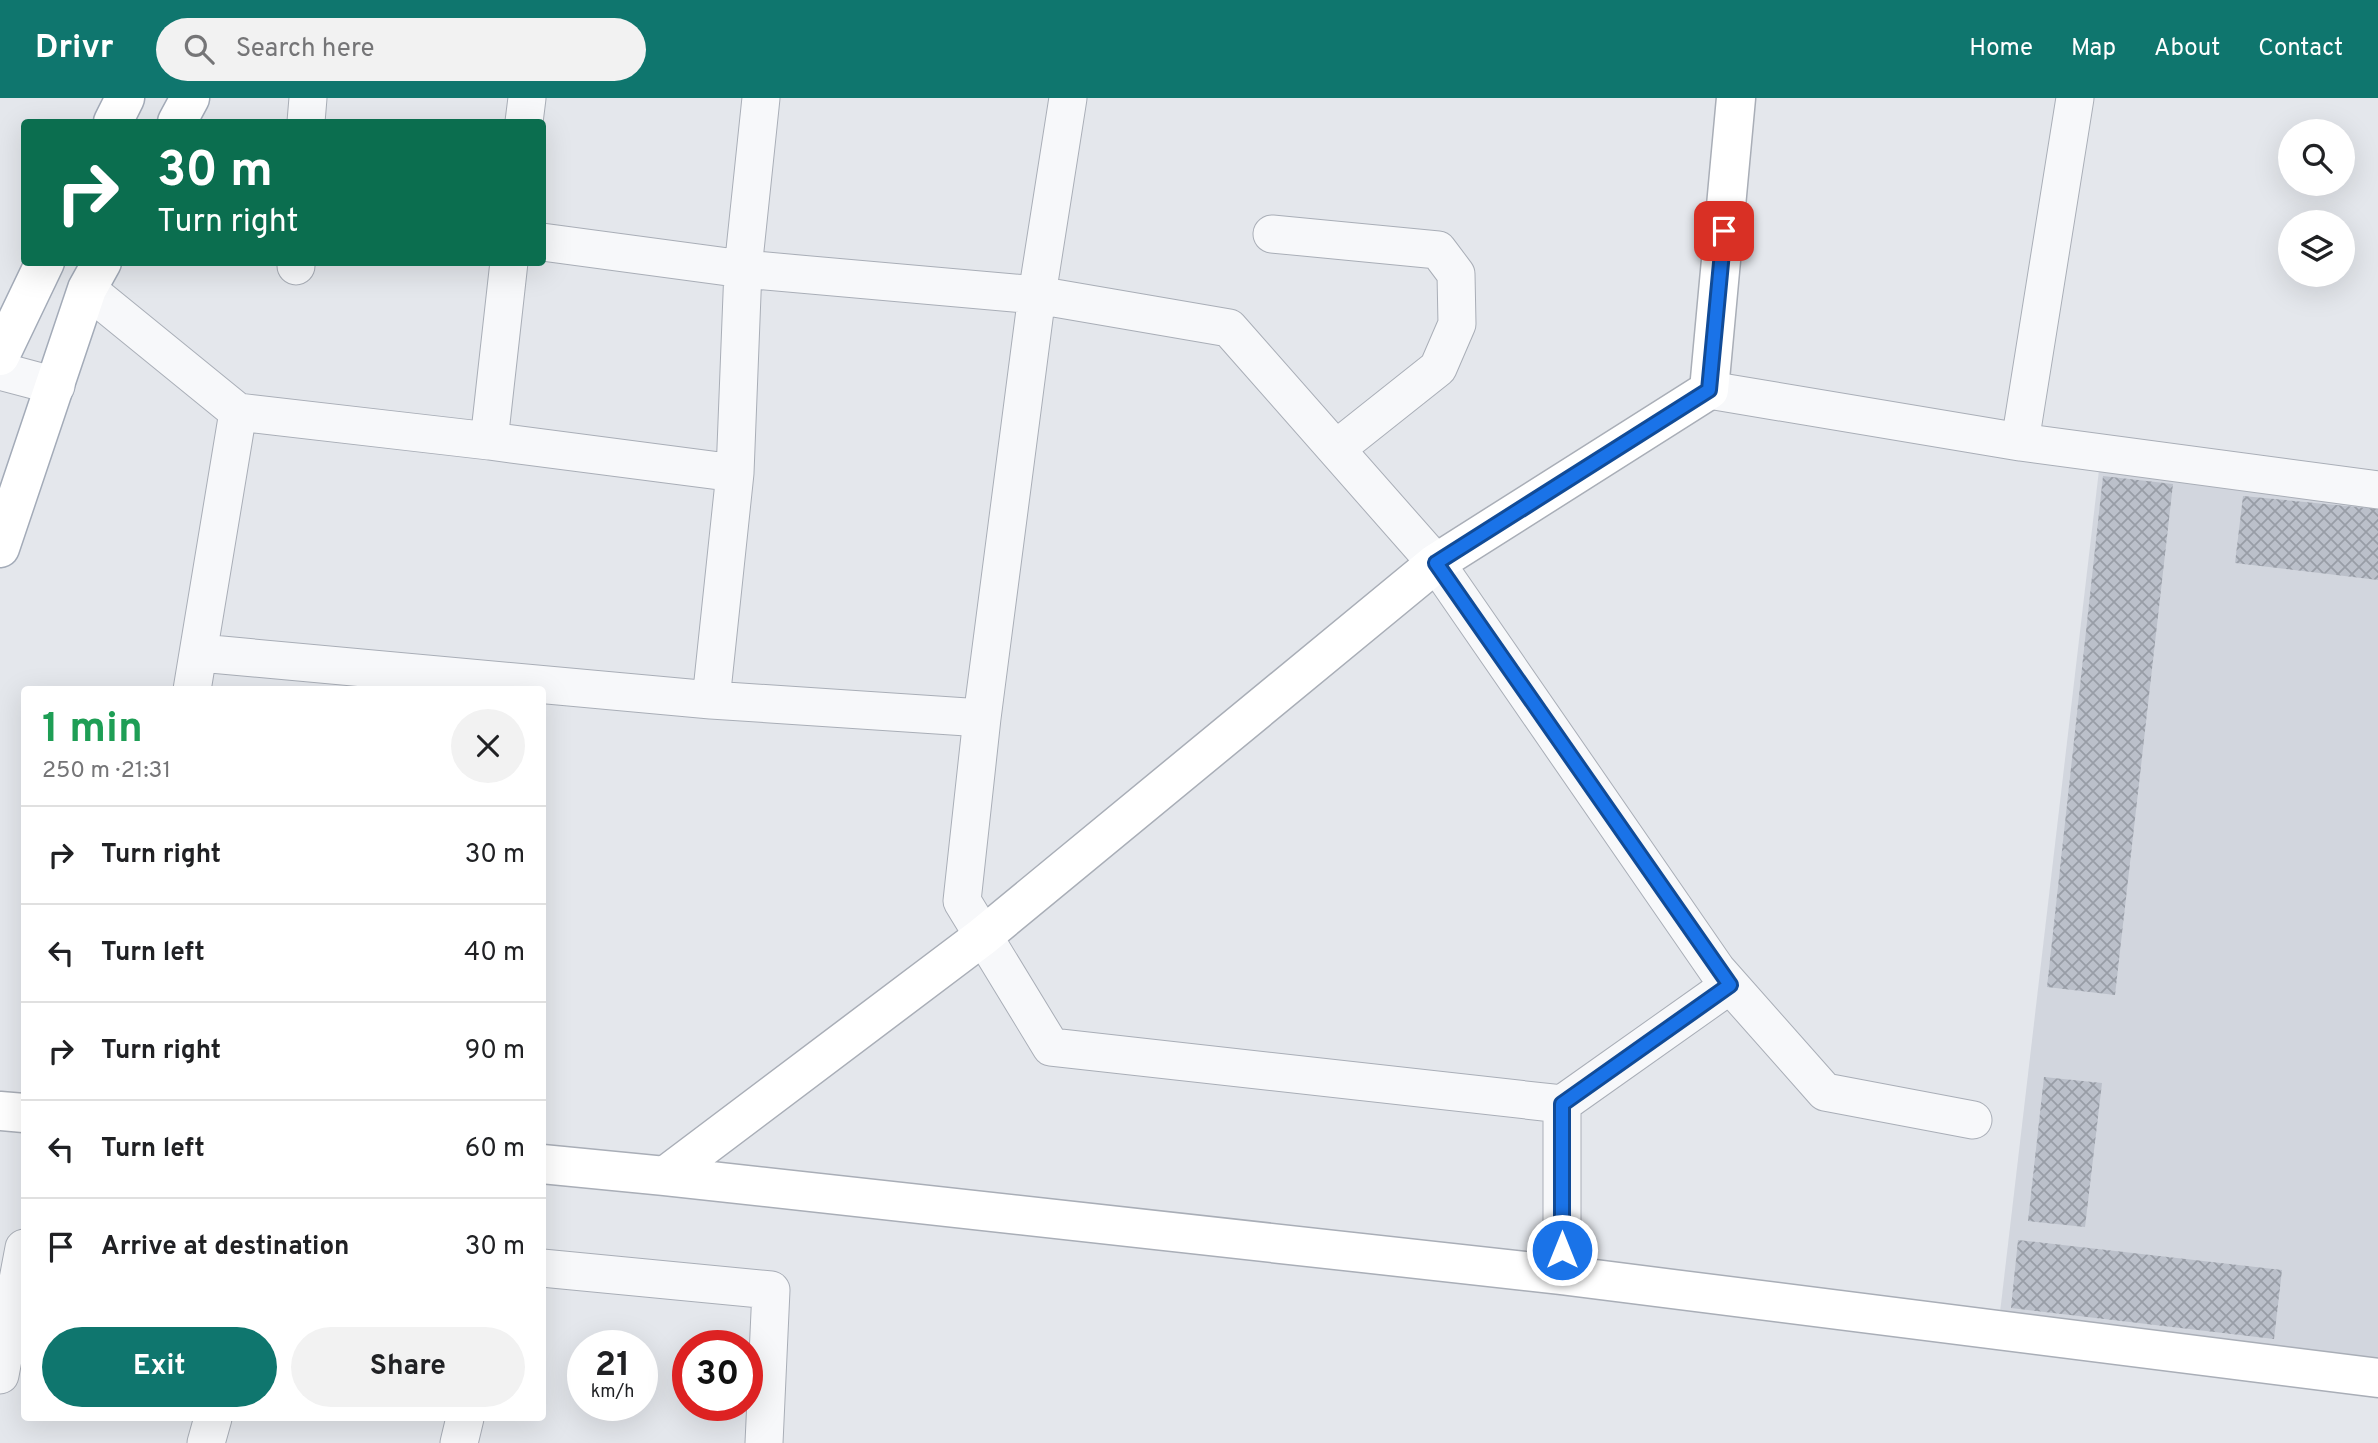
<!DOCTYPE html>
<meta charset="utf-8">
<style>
:root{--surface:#fff;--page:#f2f2f2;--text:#202124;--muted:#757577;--line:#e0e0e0;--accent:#0f766e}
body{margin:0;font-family:Overpass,sans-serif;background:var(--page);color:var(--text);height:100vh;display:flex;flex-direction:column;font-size:26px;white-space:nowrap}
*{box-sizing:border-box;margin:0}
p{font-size:23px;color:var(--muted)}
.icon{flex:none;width:38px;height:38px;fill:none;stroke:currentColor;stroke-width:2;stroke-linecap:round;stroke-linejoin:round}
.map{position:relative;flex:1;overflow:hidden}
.sheet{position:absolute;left:21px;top:588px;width:525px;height:735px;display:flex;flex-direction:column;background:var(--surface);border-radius:7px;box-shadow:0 7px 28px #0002}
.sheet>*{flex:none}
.hud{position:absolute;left:21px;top:21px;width:525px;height:147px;border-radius:7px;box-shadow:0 7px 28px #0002;background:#0b6e4f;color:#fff;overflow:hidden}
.fabs{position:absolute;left:2278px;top:21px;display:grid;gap:14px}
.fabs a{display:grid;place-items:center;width:77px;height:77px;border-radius:50%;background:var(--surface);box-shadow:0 7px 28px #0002;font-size:35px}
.speed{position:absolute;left:567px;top:1232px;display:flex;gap:14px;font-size:35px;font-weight:700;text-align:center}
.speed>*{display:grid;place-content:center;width:91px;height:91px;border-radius:50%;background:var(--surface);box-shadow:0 7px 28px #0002;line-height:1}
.speed small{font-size:18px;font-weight:400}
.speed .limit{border:10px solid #d22;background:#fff;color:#111}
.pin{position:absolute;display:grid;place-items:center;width:60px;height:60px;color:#fff;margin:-30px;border-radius:14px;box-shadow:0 4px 10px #0006}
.me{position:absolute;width:77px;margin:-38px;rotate:0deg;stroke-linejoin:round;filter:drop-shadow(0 0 5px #0008)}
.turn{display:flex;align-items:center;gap:24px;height:147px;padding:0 21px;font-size:32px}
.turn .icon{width:91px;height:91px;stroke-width:2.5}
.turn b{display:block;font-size:49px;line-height:60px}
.round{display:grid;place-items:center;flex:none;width:74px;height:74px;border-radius:37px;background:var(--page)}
.summary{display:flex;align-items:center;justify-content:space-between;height:119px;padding:0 21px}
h1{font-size:42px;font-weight:700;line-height:52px;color:#1e9e55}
.action{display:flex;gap:14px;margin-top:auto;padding:14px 21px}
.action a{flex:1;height:80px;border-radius:42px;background:var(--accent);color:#fff;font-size:28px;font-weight:700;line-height:80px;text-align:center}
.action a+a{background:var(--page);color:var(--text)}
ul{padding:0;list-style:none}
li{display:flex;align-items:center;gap:21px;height:98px;padding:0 21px;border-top:2px solid var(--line)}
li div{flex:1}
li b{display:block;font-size:26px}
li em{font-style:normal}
header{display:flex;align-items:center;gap:42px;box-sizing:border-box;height:98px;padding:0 35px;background:var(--accent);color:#fff}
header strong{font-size:33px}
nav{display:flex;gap:38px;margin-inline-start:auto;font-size:24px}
.search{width:490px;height:63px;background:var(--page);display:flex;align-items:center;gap:18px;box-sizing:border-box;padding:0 24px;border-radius:38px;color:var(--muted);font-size:26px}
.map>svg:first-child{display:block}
.built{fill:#d2d6de}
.building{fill:url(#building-cross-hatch)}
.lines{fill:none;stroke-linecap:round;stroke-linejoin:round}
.street-casing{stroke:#a9aeb7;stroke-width:39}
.secondary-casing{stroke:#a9aeb7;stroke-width:41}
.primary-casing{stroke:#a3abb8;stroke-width:41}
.street{stroke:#f7f8fa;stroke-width:37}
.secondary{stroke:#fff;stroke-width:38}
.primary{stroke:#fff;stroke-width:38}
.route-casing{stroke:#114b97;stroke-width:18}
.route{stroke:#1a73e8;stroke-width:12}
</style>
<header>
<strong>Drivr</strong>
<div class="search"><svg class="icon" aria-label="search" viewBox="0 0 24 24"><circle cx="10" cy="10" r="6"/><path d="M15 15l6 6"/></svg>Search here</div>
<nav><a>Home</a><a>Map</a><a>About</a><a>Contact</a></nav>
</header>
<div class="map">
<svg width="2378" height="1345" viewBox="0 0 2378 1345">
<defs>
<pattern id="building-cross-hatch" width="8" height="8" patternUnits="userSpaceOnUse" patternTransform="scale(1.75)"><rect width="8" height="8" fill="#bbc0ca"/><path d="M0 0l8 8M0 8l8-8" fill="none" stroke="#989da6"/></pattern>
</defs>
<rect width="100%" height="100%" fill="#e4e7ec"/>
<path class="built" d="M2099 372 2378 407V1262L1999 1223Z"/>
<path class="building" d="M2103 378 2173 386 2115 897 2047 889Z
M2243 398 2378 411V482L2235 465Z
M2044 979 2102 985 2085 1129 2028 1123Z
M2018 1142 2282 1172 2274 1241 2011 1210Z"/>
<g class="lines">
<defs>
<path id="street" d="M1068 0 1037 197 1229 230 1436 465 1717 872 1825 994 1973 1022
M306 24 308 0
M524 24 527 0
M1272 136 1438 152 1456 176 1457 226 1438 270 1336 351
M542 144 743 171 1037 197 982 620
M509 164 489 343 735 375
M296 168V164
M87 191 238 314 192 592
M0 273 56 288
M1709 292 2020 344 2378 392
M238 314 489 343
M2020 344 2075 0
M200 555 711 602 982 620 962 803 1051 949 1562 1006
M711 602 735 375 743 171 761 0
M542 1170 771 1192 764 1345
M1562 1177V1006L1730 887
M0 1277 24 1150
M206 1345 213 1320
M459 1345 465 1320"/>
<path id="secondary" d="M0 1013 24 1015
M542 1066 665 1078 982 839 1436 465 1709 292 1736 0
M665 1078 1562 1177 2378 1280"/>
<path id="primary" d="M113 24 125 0
M177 24 190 0
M0 258 45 164
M0 450 87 191 102 164"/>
</defs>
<use href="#street" class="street-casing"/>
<use href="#secondary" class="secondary-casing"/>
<use href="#primary" class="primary-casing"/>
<use href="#street" class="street"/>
<use href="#secondary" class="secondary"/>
<use href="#primary" class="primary"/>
</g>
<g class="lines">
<defs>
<path id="route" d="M1562 1152V1006L1730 887 1436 465 1709 292 1724 133"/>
</defs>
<use href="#route" class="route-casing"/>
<use href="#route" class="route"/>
</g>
</svg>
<div class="fabs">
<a><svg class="icon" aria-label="search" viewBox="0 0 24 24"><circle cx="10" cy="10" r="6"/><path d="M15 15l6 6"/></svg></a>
<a><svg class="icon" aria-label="layers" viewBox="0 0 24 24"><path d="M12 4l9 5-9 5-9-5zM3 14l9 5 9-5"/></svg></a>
</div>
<div class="speed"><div>21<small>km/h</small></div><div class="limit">30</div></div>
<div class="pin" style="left:1724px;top:133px;background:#d93025"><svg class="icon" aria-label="arrive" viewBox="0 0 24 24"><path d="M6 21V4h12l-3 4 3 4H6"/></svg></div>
<svg class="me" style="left:1562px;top:1152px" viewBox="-20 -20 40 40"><circle r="17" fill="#1a73e8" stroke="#fff" stroke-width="3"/><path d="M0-11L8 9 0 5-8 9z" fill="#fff"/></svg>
<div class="hud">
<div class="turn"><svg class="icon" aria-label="right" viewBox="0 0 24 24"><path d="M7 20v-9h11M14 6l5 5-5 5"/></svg><div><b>30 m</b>Turn right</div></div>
</div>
<section class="sheet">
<div class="summary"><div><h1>1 min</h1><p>250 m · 21:31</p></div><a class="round"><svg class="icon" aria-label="close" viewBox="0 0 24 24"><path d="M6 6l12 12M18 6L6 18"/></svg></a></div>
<ul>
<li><svg class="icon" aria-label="right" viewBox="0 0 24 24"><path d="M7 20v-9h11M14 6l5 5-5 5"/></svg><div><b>Turn right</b></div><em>30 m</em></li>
<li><svg class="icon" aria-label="left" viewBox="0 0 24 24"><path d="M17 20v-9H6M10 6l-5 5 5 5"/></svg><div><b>Turn left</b></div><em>40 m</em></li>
<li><svg class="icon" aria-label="right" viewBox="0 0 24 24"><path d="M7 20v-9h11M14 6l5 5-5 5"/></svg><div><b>Turn right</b></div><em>90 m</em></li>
<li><svg class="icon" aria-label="left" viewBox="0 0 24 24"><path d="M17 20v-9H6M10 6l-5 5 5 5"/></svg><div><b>Turn left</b></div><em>60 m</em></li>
<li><svg class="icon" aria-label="arrive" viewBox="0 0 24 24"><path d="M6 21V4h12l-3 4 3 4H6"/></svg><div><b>Arrive at destination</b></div><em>30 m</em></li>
</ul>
<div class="action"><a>Exit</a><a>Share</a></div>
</section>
</div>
